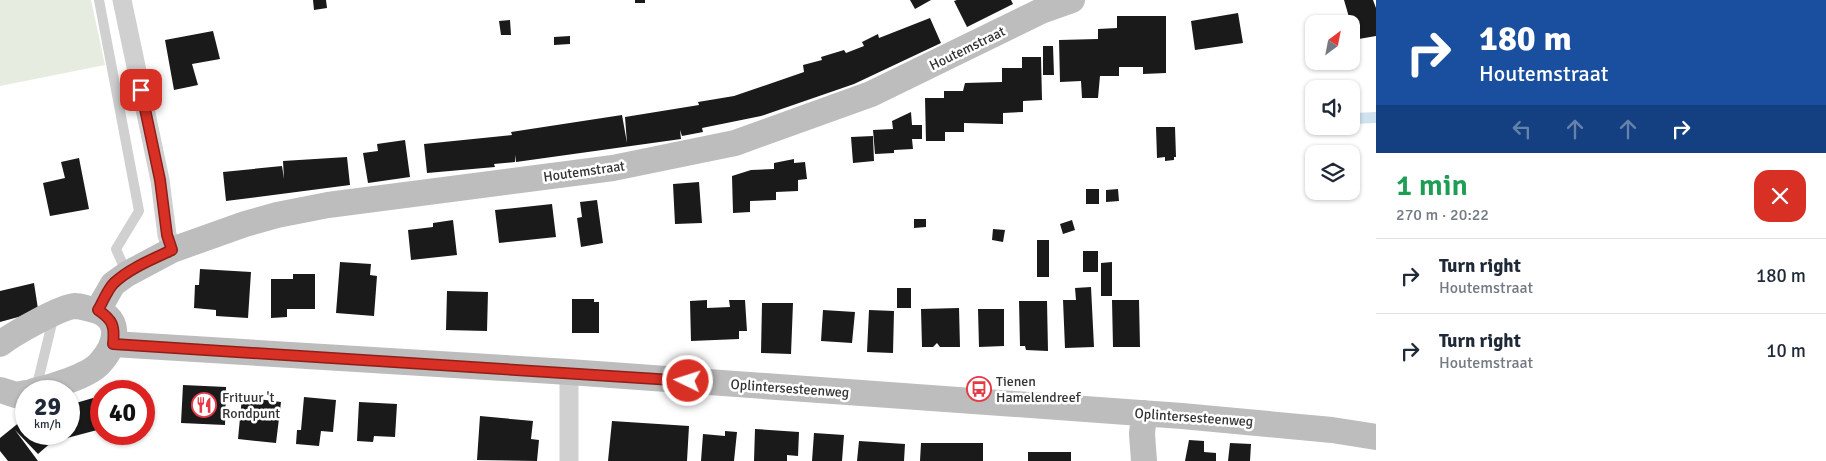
<!DOCTYPE html>
<meta charset="utf-8">
<style>
:root{--surface:#fff;--page:#f2f2f3;--text:#1f2937;--muted:#747a83;--line:#e0e1e3}
body{margin:0;font-family:Signika,sans-serif;background:var(--page);color:var(--text);height:100vh;display:flex;flex-direction:column;font-size:19px;white-space:nowrap}
*{box-sizing:border-box;margin:0}
p{font-size:16px;color:var(--muted)}
.icon{flex:none;width:28px;height:28px;fill:none;stroke:currentColor;stroke-width:2;stroke-linecap:round;stroke-linejoin:round}
.map{position:relative;flex:1;overflow:hidden}
.panel{display:flex;flex-direction:column;background:var(--surface);width:450px}
.panel>*{flex:none}
.banner{background:#1a4fa0;color:#fff;overflow:hidden}
.needle{width:32px;rotate:32deg}
.tools{position:absolute;left:1305px;top:15px;display:grid;gap:10px}
.tools a{display:grid;place-items:center;width:55px;height:55px;border-radius:10px;background:var(--surface);box-shadow:0 1px 4px #0004;font-size:25px}
.speed{position:absolute;left:15px;top:380px;display:flex;gap:10px;font-size:25px;font-weight:700;text-align:center}
.speed>*{display:grid;place-content:center;width:65px;height:65px;border-radius:50%;background:var(--surface);box-shadow:0 1px 4px #0004;line-height:1}
.speed small{font-size:12px;font-weight:400}
.speed .limit{border:8px solid #d22;background:#fff;color:#111}
.pin{position:absolute;display:grid;place-items:center;width:42px;height:42px;color:#fff;margin:-21px;border-radius:10px;box-shadow:0 2px 8px #0006}
.me{position:absolute;width:55px;margin:-28px;rotate:274deg;stroke-linejoin:round;filter:drop-shadow(0 0 4px #0008)}
.turn{display:flex;align-items:center;gap:18px;height:105px;padding:0 20px;font-size:22px}
.turn .icon{width:65px;height:65px;stroke-width:2.5}
.turn b{display:block;font-size:35px;line-height:42px}
.lanes{display:flex;align-items:center;height:48px;padding:0 20px;background:#0003;justify-content:center;gap:25px;direction:ltr}
.lanes .off{opacity:.35}
.round{display:grid;place-items:center;flex:none;width:52px;height:52px;border-radius:15px;background:var(--page)}
.summary{display:flex;align-items:center;justify-content:space-between;height:85px;padding:0 20px}
h1{font-size:30px;font-weight:600;line-height:38px;color:#1e9e55}
ul{padding:0;list-style:none}
li{display:flex;align-items:center;gap:15px;height:75px;padding:0 20px;border-top:1px solid var(--line)}
li div{flex:1}
li b{display:block;font-size:19px}
li em{font-style:normal}
main{display:flex;flex:1;min-height:0}
.map>svg:first-child{display:block}
.green{fill:#e6ecdf}
.water{fill:#cfe2ee}
.building{fill:#1a1a1a}
.lines{fill:none;stroke-linecap:round;stroke-linejoin:round}
.lane{stroke:#d0d0d0;stroke-width:10}
.street{stroke:#d0d0d0;stroke-width:19}
.secondary{stroke:#bdbdbd;stroke-width:26}
.route-casing{stroke:#8d1f18;stroke-width:12}
.route{stroke:#d93025;stroke-width:9}
.labels{text-anchor:middle;stroke-width:5;stroke-linejoin:round;paint-order:stroke}
.street-label{font-size:14px;fill:#333;stroke:#fff}
.poi-label{font-size:14px;fill:#333;stroke:#fff;text-anchor:start}
</style>
<main>
<div class="map">
<svg width="1376" height="461" viewBox="0 0 1376 461">
<rect width="100%" height="100%" fill="#fff"/>
<path class="green" d="M0 0H91L105 65 0 86Z"/>
<path class="water" d="M1376 112V123L1355 124V113Z"/>
<path class="building" d="M313 0H326L327 8 314 10Z
M635 0H645V3H635Z
M910 0H931L915 9Z
M957 0H1011L1013 4 967 27 954 1Z
M1344 0H1373L1376 8V36L1353 40 1351 24Z
M1238 13 1243 43 1195 50 1191 21Z
M1117 16H1166V73L1143 74V67H1119V76H1100L1098 98H1082L1081 81 1060 82 1059 40 1098 39V29L1117 28Z
M930 18 941 43 854 84 761 116 702 128 703 132 682 136 680 130 681 139 516 162 515 155V162L494 164 495 167 427 173 424 144 512 135 511 132 622 115 627 143 625 117 699 105 698 102 734 96 804 72 803 65 822 60 821 57 844 50 846 53 864 46 862 42 878 34 879 38Z
M510 20 511 35H501L499 21Z
M213 31 220 59 192 64 198 85 174 90 165 40Z
M570 36V44L554 45V37Z
M1043 46H1053L1054 75H1043Z
M1022 57H1041L1042 100 1023 101V112L1003 113V124L964 123V132H945V141H926L925 98H944V91H963L965 83 1002 82V68H1022Z
M1353 85 1355 108H1351V89H1341L1340 87Z
M911 112 912 125H922V139H912L913 149 894 150V153L875 154 873 130 893 129 892 121Z
M1156 127H1175L1176 157H1174V160L1165 161V157L1157 158Z
M873 136 874 161 853 163 851 137Z
M405 140 410 177 368 183 363 153 378 151 377 144Z
M347 157 350 185 226 201 223 172 282 166 284 179 283 161Z
M79 158 89 209 50 216 43 183 65 178 61 162Z
M794 159V163L805 162 807 179 798 180V191L776 192V200L750 201V212L733 213 732 176 751 170 774 169V163Z
M699 182 702 223 675 224 673 184Z
M1086 189H1099V204H1086Z
M1118 189 1119 201 1106 202V190Z
M597 200 603 243 581 247 577 218 582 217 580 202Z
M552 204 556 237 499 243 495 210Z
M914 219H926V227L914 228Z
M453 220 457 255 411 260 408 230 433 227V223Z
M1072 220 1075 230 1063 234 1060 224Z
M993 229 1005 230 1003 242 992 240Z
M1037 240H1049V277H1037Z
M1083 251H1098V272H1083Z
M340 262 371 264 370 275 377 276 374 316 336 313Z
M1112 262V296H1101V263Z
M200 269 251 272 248 318 216 316V310L194 308 195 285H199Z
M293 274H315V309H287V317L271 318V279H293Z
M34 283 38 309 22 316 0 322V291Z
M1091 287 1094 347 1065 348 1063 300H1076L1075 288Z
M897 288H911V308H897Z
M447 291 488 292 487 331 446 330Z
M572 299H594V302H599V333H572Z
M707 300V308L730 307 729 300H745L747 331H739V339L691 341 690 301Z
M1112 300H1139L1140 347H1113Z
M1019 301H1047L1048 351 1026 350 1025 346H1020Z
M762 303H793L791 354 761 353Z
M959 308 960 347H940L937 343 933 347H922L921 309Z
M978 309H1004V346L979 347Z
M823 310 855 312 852 343 821 341Z
M869 310 894 311 893 353 867 352Z
M183 385 226 387 225 425 181 423Z
M242 397 281 402 276 443 238 439Z
M304 397 336 400 333 432 321 431 319 446 296 444 297 430H301Z
M93 398 101 429 67 438 69 405Z
M359 402 397 404 395 437 374 436 373 442 357 441Z
M480 416 533 421 531 439 539 440 537 461 477 460Z
M26 417V434H47L53 441 38 454 15 430 38 461H8L0 451V438Z
M612 421 689 426 687 461H608Z
M755 429 799 432 798 456 787 455V461H754Z
M725 431 737 432 734 461H701L703 434 725 436Z
M814 433 844 435 842 461H812Z
M1189 440 1204 441V452L1216 453V461H1185Z
M859 441 905 444 904 461H857Z
M921 443H983V461H920Z
M1230 443 1251 444 1250 461H1228Z
M1028 452H1071V461H1028Z"/>
<g class="lines">
<path class="lane" d="M99 0 139 211 116 249 127 274
M36 389 54 315"/>
<path class="street" d="M122 0 160 180 167 235 172 250
M569 372V461"/>
<path class="secondary" d="M98 310 113 284 127 274 172 250 245 224 277 215 328 205 613 168 735 143 871 94 1041 11 1072 0
M0 344C13 334 60 307 75 306 80 306 85 308 90 309 123 315 118 343 100 363 89 376 51 387 34 391
M113 344 569 372 1182 416 1332 430 1376 437
M0 390 16 395 26 393
M1144 461 1142 434 1144 413"/>
</g>
<g class="lines">
<defs>
<path id="route" d="M141 90 160 180 167 235 172 250C153 259 130 268 114 283 107 290 103 302 98 310 113 320 115 326 113 344L688 381"/>
</defs>
<use href="#route" class="route-casing"/>
<use href="#route" class="route"/>
</g>
<defs>
<symbol id="bus-ring" viewBox="-11 -11 22 22"><circle r="9.5" fill="#fff" stroke="#e63946" stroke-width="1.5"/><path d="M-5-6H5V4H4V6H2V4H-2V6H-4V4H-5ZM-3.5-4V0h7V-4ZM-3.5 1.2v1.5H-2V1.2ZM2 1.2v1.5H3.5V1.2Z" fill="#e63946"/></symbol>
<symbol id="restaurant-ring" viewBox="-11 -11 22 22"><circle r="9.5" fill="#fff" stroke="#e63946" stroke-width="1.5"/><path d="M-5-6h1v4h1v-4h1v4h1v-4h1v5L-1.5 .5V6h-2V.5L-5-1ZM5-6V6H3V1.5H1.5Q1.5-4 5-6Z" fill="#e63946"/></symbol>
</defs>
<g fill-rule="evenodd">
<use href="#bus-ring" x="965" y="375" width="28" height="28"/>
<use href="#restaurant-ring" x="190" y="391" width="28" height="28"/>
</g>
<g class="labels">
<g class="street-label">
<text transform="translate(967 48) rotate(-26)" y="5">Houtemstraat</text>
<text transform="translate(584 171) rotate(-8)" y="5">Houtemstraat</text>
<text transform="translate(790 388) rotate(4)" y="5">Oplintersesteenweg</text>
<text transform="translate(1194 417) rotate(4)" y="5">Oplintersesteenweg</text>
</g>
<g class="poi-label">
<text x="996" y="386">Tienen<tspan x="996" dy="16">Hamelendreef</tspan></text>
<text x="222" y="402">Frituur 't<tspan x="222" dy="16">Rondpunt</tspan></text>
</g>
</g>
</svg>
<div class="tools">
<a><svg class="needle" viewBox="-14 -14 28 28"><path d="M0-13l5 13h-10z" fill="#e53935"/><path d="M0 13l5-13h-10z" fill="#747a83"/></svg></a>
<a><svg class="icon" aria-label="sound" viewBox="0 0 24 24"><path d="M4 9h4l5-4v14l-5-4H4zM17 9q2 3 0 6"/></svg></a>
<a><svg class="icon" aria-label="layers" viewBox="0 0 24 24"><path d="M12 4l9 5-9 5-9-5zM3 14l9 5 9-5"/></svg></a>
</div>
<div class="speed"><div>29<small>km/h</small></div><div class="limit">40</div></div>
<div class="pin" style="left:141px;top:90px;background:#d93025"><svg class="icon" aria-label="arrive" viewBox="0 0 24 24"><path d="M6 21V4h12l-3 4 3 4H6"/></svg></div>
<svg class="me" style="left:688px;top:381px" viewBox="-20 -20 40 40"><circle r="17" fill="#d93025" stroke="#fff" stroke-width="3"/><path d="M0-11L8 9 0 5-8 9z" fill="#fff"/></svg>
</div>
<section class="panel">
<div class="banner">
<div class="turn"><svg class="icon" aria-label="right" viewBox="0 0 24 24"><path d="M7 20v-9h11M14 6l5 5-5 5"/></svg><div><b>180 m</b>Houtemstraat</div></div>
<div class="lanes"><svg class="icon off" aria-label="left" viewBox="0 0 24 24"><path d="M17 20v-9H6M10 6l-5 5 5 5"/></svg><svg class="icon off" aria-label="ahead" viewBox="0 0 24 24"><path d="M12 20V5M6 11l6-6 6 6"/></svg><svg class="icon off" aria-label="ahead" viewBox="0 0 24 24"><path d="M12 20V5M6 11l6-6 6 6"/></svg><svg class="icon" aria-label="right" viewBox="0 0 24 24"><path d="M7 20v-9h11M14 6l5 5-5 5"/></svg></div>
</div>
<div class="summary"><div><h1>1 min</h1><p>270 m · 20:22</p></div><a class="round" style="background:#d93025;color:#fff"><svg class="icon" aria-label="close" viewBox="0 0 24 24"><path d="M6 6l12 12M18 6L6 18"/></svg></a></div>
<ul>
<li><svg class="icon" aria-label="right" viewBox="0 0 24 24"><path d="M7 20v-9h11M14 6l5 5-5 5"/></svg><div><b>Turn right</b><p>Houtemstraat</p></div><em>180 m</em></li>
<li><svg class="icon" aria-label="right" viewBox="0 0 24 24"><path d="M7 20v-9h11M14 6l5 5-5 5"/></svg><div><b>Turn right</b><p>Houtemstraat</p></div><em>10 m</em></li>
</ul>
</section>
</main>
